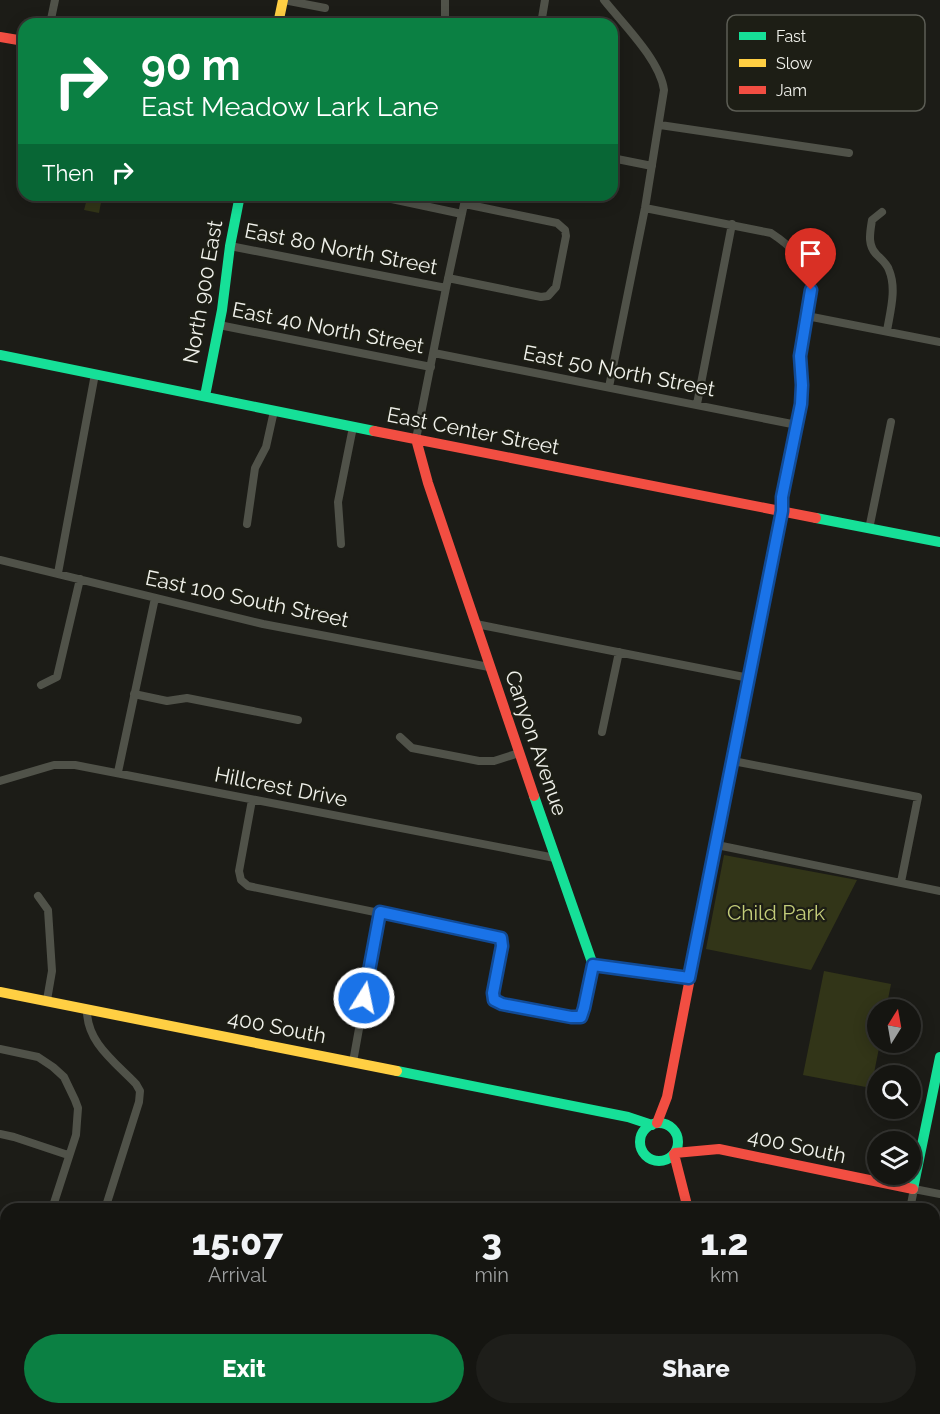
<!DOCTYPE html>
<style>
:root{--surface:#151511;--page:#1e1e1a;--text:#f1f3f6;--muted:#9d9f9f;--line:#343431;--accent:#0b8043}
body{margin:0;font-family:Raleway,sans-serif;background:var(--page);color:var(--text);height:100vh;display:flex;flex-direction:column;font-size:22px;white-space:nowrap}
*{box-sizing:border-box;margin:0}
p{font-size:20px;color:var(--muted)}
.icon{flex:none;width:33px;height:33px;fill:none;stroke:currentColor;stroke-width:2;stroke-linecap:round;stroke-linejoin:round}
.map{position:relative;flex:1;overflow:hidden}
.sheet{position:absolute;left:0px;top:1203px;width:940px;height:212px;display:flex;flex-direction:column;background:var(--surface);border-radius:18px 18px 0 0;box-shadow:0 3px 15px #0003,0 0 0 2px var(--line)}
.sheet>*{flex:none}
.hud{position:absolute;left:18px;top:18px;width:600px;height:183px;border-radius:18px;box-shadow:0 3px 15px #0003,0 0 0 2px var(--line);background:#0b8043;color:#fff;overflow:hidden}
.needle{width:39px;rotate:11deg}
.tools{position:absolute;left:867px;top:999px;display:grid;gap:12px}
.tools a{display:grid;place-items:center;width:54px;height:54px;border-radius:50%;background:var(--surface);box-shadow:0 3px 15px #0003,0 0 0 2px var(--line);font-size:30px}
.pin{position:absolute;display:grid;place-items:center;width:51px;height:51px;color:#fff;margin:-62px -26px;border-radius:50% 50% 50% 0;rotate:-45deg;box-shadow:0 0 6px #0007}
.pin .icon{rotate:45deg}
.me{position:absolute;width:66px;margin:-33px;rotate:10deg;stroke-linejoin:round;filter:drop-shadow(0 0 4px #0008)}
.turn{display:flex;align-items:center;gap:21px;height:126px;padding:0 24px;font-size:27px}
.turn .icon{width:78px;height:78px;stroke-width:2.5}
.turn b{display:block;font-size:42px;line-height:51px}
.then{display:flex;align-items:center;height:57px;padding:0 24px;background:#0003;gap:12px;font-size:22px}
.eta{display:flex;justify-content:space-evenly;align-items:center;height:102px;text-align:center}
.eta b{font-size:36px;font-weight:800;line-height:42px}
.primary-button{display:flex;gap:12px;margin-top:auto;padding:12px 24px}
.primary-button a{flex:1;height:69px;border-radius:36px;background:var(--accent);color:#fff;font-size:24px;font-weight:800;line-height:69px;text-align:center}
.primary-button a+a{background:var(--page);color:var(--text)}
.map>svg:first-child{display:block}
.green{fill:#323518}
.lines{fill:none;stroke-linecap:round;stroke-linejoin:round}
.street{stroke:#505249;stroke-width:8}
.fast{stroke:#16e098;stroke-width:10}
.slow{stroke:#ffcf43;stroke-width:10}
.jam{stroke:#f24e42;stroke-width:10}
.route-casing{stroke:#114b97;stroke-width:15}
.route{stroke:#1a73e8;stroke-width:10}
.labels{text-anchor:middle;stroke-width:4.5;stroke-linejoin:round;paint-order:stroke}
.street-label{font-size:21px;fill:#f0f1eb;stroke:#1d1e15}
.park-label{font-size:21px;fill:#c3cc79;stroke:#1d1e15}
.key{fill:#1d1e15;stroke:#5c5d55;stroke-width:1.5}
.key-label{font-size:16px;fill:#f0f1eb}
</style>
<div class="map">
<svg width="940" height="1414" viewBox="0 0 940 1414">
<rect width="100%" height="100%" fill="#1c1c17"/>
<path class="green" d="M88 195H109L108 198 102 197 99 213 84 210Z
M724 855 857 880 811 970 706 949Z
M824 971 891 984 886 1009 878 1010V1042L880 1043 871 1088 803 1075Z
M50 1408H233V1409L231 1414H48Z"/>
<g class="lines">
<path class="street" d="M284 0 325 8
M604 0C623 24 660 60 664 90L645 208 609 387
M50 24 55 0
M445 24V0
M541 24 545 0
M660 125 849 153
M612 158 652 166
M373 195 462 214
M645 208 771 233C788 244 807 261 811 282 814 302 804 326 802 346 799 365 803 383 801 402 798 433 788 466 782 497L781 511
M882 212 872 220C870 233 867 245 877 255 882 260 887 264 889 270 897 289 890 312 887 331
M230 246 446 288
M448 278 541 297 548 296 556 287 566 236 565 230 557 223 465 204
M807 316 940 342
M219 325 431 367
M434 353 797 425
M697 404 732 224
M416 439 446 288 466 195
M247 524 255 468 266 447 274 411
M869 529 891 422
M341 544 338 502 353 427
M0 560 263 624 489 667
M58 573 95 374
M476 624 749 678
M41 685 57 677 80 579
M134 694 167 701 187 698 298 720
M602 732 619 652
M400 737 412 748 479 761H494L519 753
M733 761 918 797 901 882
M118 772 155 598
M0 781 54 765H75L555 858
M252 800 239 871 241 880 248 886 501 938 502 946 493 993 494 1000 502 1003 571 1017H581L584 1008 593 965
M717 845 940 891
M38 896 48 910 52 971 47 1000
M87 1009C86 1042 115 1062 136 1084L140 1091 139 1102 105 1209
M0 1049 38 1057 53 1067 64 1077 75 1100 78 1108 76 1135 52 1209
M353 1062 380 912
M0 1134 14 1137 68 1155
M910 1209 914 1189 940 1194
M0 1220 6 1222
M934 1273 940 1275
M0 1306 6 1308
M0 1379 6 1360
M39 1414 41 1408
M870 1414 871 1408"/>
<path class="fast" d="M0 355 374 431
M205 396 222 310 230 246 240 195
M816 518 940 542
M534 796 593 965 689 978
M397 1071 628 1117 652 1125
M640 1142a19 19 0 1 1 38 0a19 19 0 1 1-38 0Z
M913 1189 940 1057"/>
<path class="slow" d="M278 24 283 0
M754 647 781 511
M0 992 397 1071
M738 1408 741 1414"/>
<path class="jam" d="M0 37 24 41
M374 431 816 518
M416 439 428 483 534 796
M657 1123 667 1097 754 647
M675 1153 719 1149 913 1189
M674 1154 688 1209"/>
</g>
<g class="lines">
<defs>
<path id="route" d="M364 998 380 912 501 938 502 946 493 993 494 1000 502 1004 571 1017H581L584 1008 593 965 689 978 782 511V497L801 404 802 385 800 356 811 290"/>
</defs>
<use href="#route" class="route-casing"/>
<use href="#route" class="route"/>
</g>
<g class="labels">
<g class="street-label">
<text transform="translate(341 249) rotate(11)" y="7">East 80 North Street</text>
<text transform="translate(203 292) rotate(-80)" y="7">North 900 East</text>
<text transform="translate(328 328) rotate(11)" y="7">East 40 North Street</text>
<text transform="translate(619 371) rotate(11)" y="7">East 50 North Street</text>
<text transform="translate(473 431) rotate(11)" y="7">East Center Street</text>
<text transform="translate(247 599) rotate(12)" y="7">East 100 South Street</text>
<text transform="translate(536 743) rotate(71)" y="7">Canyon Avenue</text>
<text transform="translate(281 787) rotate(11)" y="7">Hillcrest Drive</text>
<text transform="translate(277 1027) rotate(11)" y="7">400 South</text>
<text transform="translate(797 1146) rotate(12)" y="7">400 South</text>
</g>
<g class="park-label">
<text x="776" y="920">Child Park</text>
</g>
</g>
<rect x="727" y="15" width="198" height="96" rx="9" class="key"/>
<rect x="739" y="32" width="27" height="8" fill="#16e098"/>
<rect x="739" y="59" width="27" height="8" fill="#ffcf43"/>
<rect x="739" y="86" width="27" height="8" fill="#f24e42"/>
<g class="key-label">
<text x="776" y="42">Fast</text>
<text x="776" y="69">Slow</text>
<text x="776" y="96">Jam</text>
</g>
</svg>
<div class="tools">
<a><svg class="needle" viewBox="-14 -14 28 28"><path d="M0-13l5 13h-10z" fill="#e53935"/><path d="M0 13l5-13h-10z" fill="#9d9f9f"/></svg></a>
<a><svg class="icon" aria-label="search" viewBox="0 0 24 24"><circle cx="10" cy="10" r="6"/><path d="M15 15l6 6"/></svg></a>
<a><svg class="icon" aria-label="layers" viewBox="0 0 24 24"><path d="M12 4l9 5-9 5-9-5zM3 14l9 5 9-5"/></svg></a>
</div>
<div class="pin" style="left:811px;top:290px;background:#d93025"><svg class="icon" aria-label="arrive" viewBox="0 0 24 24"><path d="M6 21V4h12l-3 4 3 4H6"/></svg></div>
<svg class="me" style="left:364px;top:998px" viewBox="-20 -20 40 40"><circle r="17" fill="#1a73e8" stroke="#fff" stroke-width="3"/><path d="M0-11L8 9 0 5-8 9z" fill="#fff"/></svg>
<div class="hud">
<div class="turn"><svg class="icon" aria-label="right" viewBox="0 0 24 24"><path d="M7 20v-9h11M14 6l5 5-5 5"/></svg><div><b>90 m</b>East Meadow Lark Lane</div></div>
<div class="then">Then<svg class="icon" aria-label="right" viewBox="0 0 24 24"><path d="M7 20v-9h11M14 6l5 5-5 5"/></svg></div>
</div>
<section class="sheet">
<div class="eta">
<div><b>15:07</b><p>Arrival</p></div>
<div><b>3</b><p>min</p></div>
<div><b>1.2</b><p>km</p></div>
</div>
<div class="primary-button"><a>Exit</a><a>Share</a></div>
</section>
</div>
